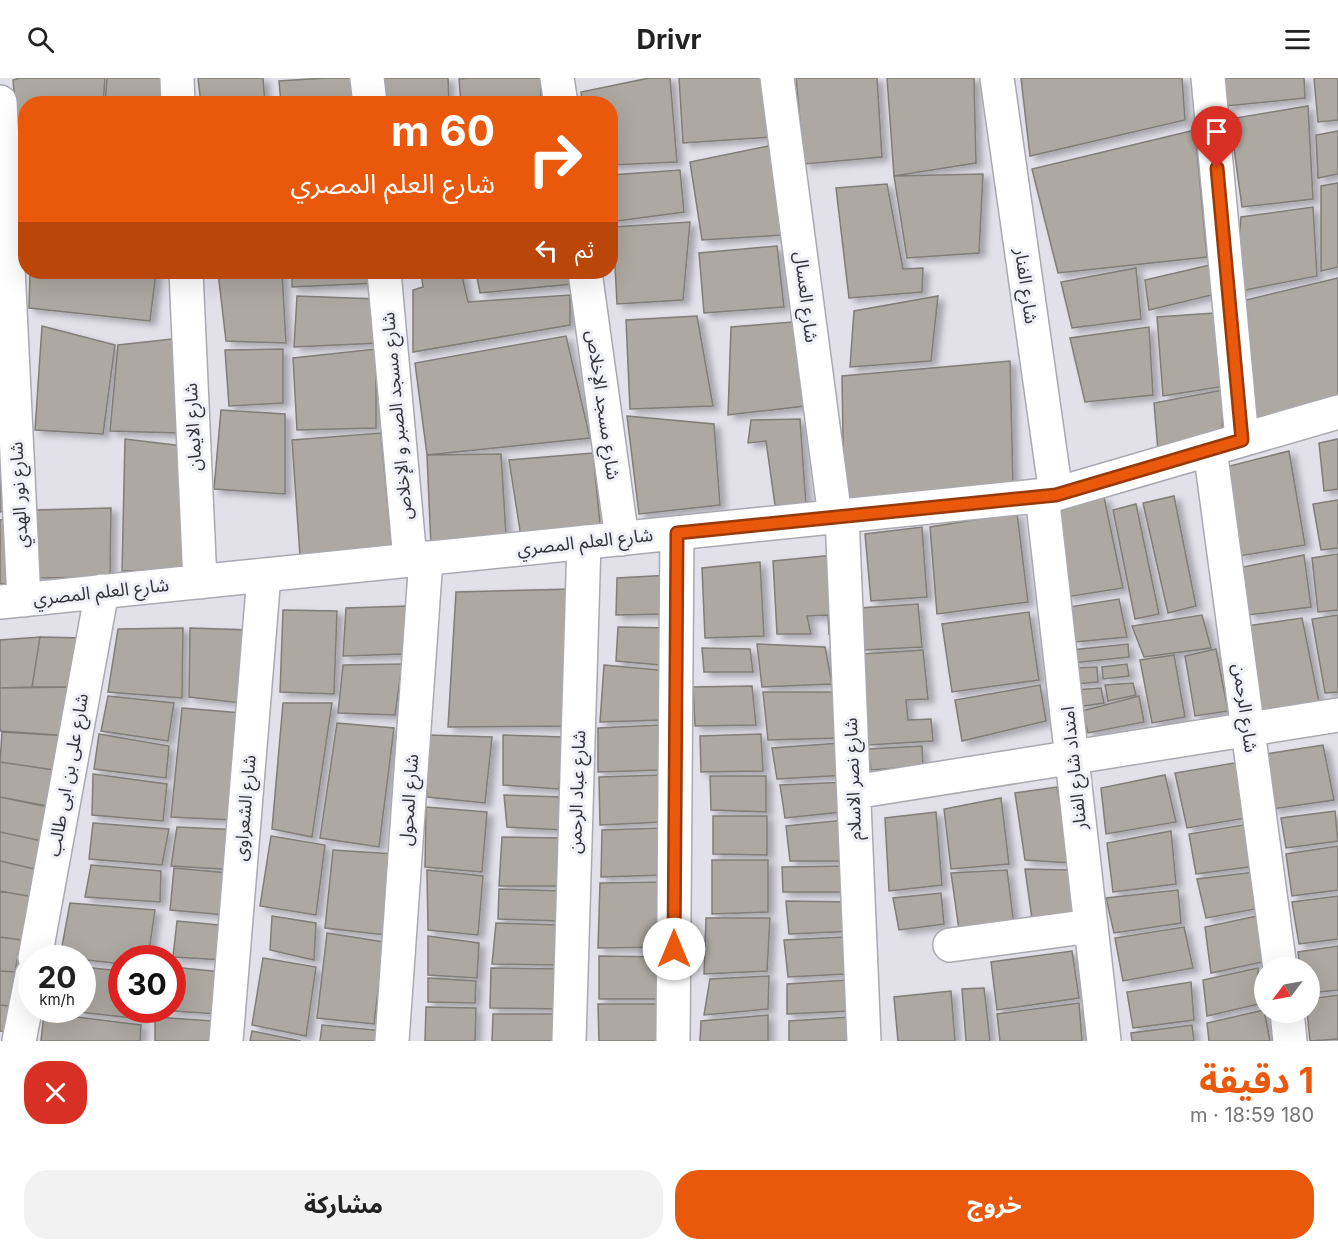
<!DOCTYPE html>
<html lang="ar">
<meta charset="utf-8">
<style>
:root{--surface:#fff;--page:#f2f2f2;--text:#222;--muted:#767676;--accent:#ea580c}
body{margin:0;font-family:Inter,"Noto Sans Arabic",sans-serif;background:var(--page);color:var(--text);direction:rtl;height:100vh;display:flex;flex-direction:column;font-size:22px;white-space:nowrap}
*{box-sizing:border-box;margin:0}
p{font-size:20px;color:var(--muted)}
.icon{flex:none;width:33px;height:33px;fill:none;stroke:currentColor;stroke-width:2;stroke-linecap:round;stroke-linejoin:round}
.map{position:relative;height:963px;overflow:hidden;direction:ltr}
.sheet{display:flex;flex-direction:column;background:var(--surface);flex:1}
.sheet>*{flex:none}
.banner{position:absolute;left:18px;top:18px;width:600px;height:183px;border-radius:24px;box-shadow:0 6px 24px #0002;direction:rtl;background:#ea580c;color:#fff;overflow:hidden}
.needle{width:39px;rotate:238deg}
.fabs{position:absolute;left:1254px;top:879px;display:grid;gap:12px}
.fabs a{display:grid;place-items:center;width:66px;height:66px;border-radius:50%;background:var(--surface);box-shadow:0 6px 24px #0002;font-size:30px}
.speed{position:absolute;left:18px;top:867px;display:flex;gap:12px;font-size:30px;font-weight:700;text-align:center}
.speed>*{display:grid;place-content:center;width:78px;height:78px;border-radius:50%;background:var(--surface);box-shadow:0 6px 24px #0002;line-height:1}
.speed small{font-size:15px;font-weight:400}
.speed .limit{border:9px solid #d22;background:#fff;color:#111}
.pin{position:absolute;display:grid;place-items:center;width:51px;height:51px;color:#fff;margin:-62px -26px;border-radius:50% 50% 50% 0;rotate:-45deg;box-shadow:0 0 6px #0007}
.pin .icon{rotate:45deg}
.me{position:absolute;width:66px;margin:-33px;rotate:0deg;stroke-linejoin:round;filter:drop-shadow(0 0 4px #0008)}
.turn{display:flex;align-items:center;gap:21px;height:126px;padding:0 24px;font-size:27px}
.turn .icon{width:78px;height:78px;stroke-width:2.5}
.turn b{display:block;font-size:42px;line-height:51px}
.then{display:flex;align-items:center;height:57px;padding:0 24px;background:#0003;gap:12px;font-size:22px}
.round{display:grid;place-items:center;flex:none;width:63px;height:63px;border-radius:24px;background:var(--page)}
.headline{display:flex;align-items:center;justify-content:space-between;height:102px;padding:0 24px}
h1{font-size:36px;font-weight:700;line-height:45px;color:var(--accent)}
.action{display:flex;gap:12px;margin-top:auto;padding:12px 24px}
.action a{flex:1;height:69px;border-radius:24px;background:var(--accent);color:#fff;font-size:24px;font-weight:700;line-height:69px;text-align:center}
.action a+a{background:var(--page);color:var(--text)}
header{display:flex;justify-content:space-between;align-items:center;height:78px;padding:0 24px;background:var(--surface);font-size:27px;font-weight:700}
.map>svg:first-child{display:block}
.building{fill:#ada8a1;stroke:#817d77;stroke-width:1.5;filter:url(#shadow)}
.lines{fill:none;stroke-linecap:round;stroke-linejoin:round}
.minor-casing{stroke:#a9a9b1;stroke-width:36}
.minor{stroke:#fff;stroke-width:33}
.route-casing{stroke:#983908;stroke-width:15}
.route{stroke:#ea580c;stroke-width:10}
.labels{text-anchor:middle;stroke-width:6;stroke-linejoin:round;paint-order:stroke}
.street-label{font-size:18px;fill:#323135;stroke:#efeff7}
</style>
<header><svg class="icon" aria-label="menu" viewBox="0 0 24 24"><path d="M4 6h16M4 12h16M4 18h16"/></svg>Drivr<svg class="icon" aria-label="search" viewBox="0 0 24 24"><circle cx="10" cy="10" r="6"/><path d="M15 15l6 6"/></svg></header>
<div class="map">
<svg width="1338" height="963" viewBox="0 0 1338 963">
<defs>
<filter id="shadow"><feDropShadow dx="6" dy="4" stdDeviation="3" flood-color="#0004"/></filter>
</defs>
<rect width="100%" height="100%" fill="#e2e1ea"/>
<path class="building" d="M20 0H105L103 26H26V94L21 93 13 2Z
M107 0H170L171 26H105Z
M198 0H263L265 26H201Z
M325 0H359L361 26H281L279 3Z
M382 0H448L449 26H385Z
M470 0H542L540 26H461L459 1Z
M649 0H670L677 84 610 87V26H582L581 14Z
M679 0H765L773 59 683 65Z
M796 0H877L882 79 804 86Z
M887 0H974L976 85 894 98Z
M1021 0H1182L1185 42 1030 78Z
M1224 0H1304L1305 20 1226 28Z
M1314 0H1338V42L1318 44Z
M1308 28 1313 121 1242 129 1230 41Z
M1195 52 1207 179 1058 195 1032 91Z
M1338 53V96L1318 100 1316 57Z
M778 66 783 157 702 162 690 84Z
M680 92 684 134 610 144V97Z
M983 96 979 175 907 180 894 98Z
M1338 105V189L1321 193V108Z
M887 106 903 191 923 190 922 214 849 220 836 110Z
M1313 129 1317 198 1235 214 1241 139Z
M690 144 683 222 617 226 613 149Z
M777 168 784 229 704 235 699 175Z
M1214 186 1216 216 1149 232 1145 202Z
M1136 190 1141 241 1072 250 1061 204Z
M30 194H156L150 243 29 230Z
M218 194H282L286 265 226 263Z
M292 194H377L378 205 292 209Z
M421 194H461L468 224 570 217V247L413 274V212L423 209Z
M476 194H570L573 206 480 215Z
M1338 200V329L1257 352 1246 222Z
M297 218 377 221 380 265 294 269Z
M938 218 931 283 850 289 854 233Z
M1229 234 1237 306 1163 318 1157 239Z
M697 238 713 328 630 331 626 242Z
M805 243 814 327 728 337 731 249Z
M42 248 115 267 103 356 35 352Z
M1149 249 1153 317 1085 324 1070 260Z
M566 258 590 360 427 377 415 285Z
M181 260 178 355 110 353 118 267Z
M283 271V325L229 328 225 272Z
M376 271V350L297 352 293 280Z
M1010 283 1013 406 844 426 842 298Z
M1223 312 1222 362 1159 385 1154 325Z
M221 332 285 336V416L214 411Z
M627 338 714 346 720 427 639 436Z
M800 341 806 427H775L766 363 748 365 751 342Z
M381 355 392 473 300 478 292 362Z
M125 361 191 369 195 491 122 493Z
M1338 361V411L1324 413 1319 365Z
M0 370H7L5 433 0 434Z
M1289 373 1305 467 1239 478 1226 389Z
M593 375 601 456 521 459 509 382Z
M501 376 506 457 431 469 427 377Z
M1174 418 1196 528 1168 535 1143 425Z
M1104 419 1123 510 1066 519 1050 426Z
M1338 422V470L1321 472 1313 426Z
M1136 426 1159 536 1135 541 1113 432Z
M111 430 110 499 36 500 35 432Z
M1017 435 1028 524 937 536 930 449Z
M9 440 11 505 0 506V442Z
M922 449 927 519 871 523 865 456Z
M1338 476V532L1318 534 1312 480Z
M834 477 840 554 829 556 828 537 807 538 811 556H777L773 483Z
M1304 477 1311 529 1249 537 1243 489Z
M760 484 764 558 705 560 702 490Z
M671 497 672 536 616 537 617 500Z
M572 511V648L448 649 456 514Z
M1119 521 1127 559 1075 564 1069 529Z
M918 526 922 569 864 572 859 530Z
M409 528 406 576 343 578 346 530Z
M283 532 337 533 334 616 280 614Z
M1029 534 1039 602 952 614 942 546Z
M1202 537 1211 570 1144 579 1132 548Z
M1338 537V614L1325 615 1312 541Z
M1302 540 1319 624 1262 634 1247 548Z
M618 549 669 550 672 588 616 583Z
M183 550 182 620 108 614 118 551Z
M190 550 251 552 250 626 189 619Z
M40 559 82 560 75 609H32Z
M40 559 32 609 0 610V562Z
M757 566 825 569 832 606 762 609Z
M1128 566 1129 579 1072 585 1071 572Z
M702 570 750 571 753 594H704Z
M1216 571 1228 633 1195 638 1185 578Z
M923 572 928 621 906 622 908 642 931 641 933 663 868 667 862 576Z
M1174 577 1185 639 1152 645 1140 582Z
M402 586 395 637 338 635 343 587Z
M1127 586 1129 598 1103 601 1102 589Z
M604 587 669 593 662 642 600 644Z
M1097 589 1098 604 1075 606 1072 590Z
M1133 605 1136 617 1108 623 1105 607Z
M1040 607 1046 643 962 663 955 622Z
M752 608 756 647 695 648 693 609Z
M75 609 70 658 0 653V610Z
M1101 610 1104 625 1077 629 1074 612Z
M763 614H834L840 660 768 662Z
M108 618 174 625 168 663 101 653Z
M1139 618 1144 644 1088 655 1082 633Z
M283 625H332L312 759 272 751Z
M182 630 242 635 232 742 171 739Z
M337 645 394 650 379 769 320 760Z
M661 647 660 692 598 694V650Z
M2 654 70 658 68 694 0 684Z
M99 656 169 668 166 700 94 691Z
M761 656 763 693 701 694 700 658Z
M428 657 492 659 485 725 427 719Z
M503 657 563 659 559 711 503 707Z
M840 665 848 697 777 701 772 670Z
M1323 667 1334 722 1272 731 1266 676Z
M922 668 923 688 871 692 868 671Z
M0 684 68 694 58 730 0 719Z
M1240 684 1246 740 1187 750 1175 695Z
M93 696 167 706 163 743 92 737Z
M662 697 663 744 600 747 599 699Z
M1165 697 1176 744 1106 756 1101 710Z
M710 698H766V734L711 732Z
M848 704 851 733 785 740 780 707Z
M1057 709 1071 785 1025 782 1015 715Z
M504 717 562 719V752L507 749Z
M0 719 53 730 47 764 0 754Z
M1001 720 1009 786 951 791 944 731Z
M426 729 487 734 482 794 425 789Z
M1335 733 1338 763 1286 770 1281 740Z
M936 734 942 807 889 813 885 740Z
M713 738H767V777L713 776Z
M854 741V783H790L786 748Z
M93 745 169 751 162 787 89 781Z
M1249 746 1256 788 1196 796 1189 756Z
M177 749 242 752 238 792 171 788Z
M664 750V797L601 799 602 752Z
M1171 753 1176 806 1113 814 1107 765Z
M0 754 47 764 39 792 0 783Z
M271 758 325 767 316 837 260 828Z
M502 759 562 760 561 808H499Z
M1338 768V812L1292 818 1286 776Z
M333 772 395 776 386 857 325 850Z
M712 782H768V834L712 836Z
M0 783 39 792 33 819 0 813Z
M91 787 161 793 160 824 85 819Z
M852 788 854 814H783L782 789Z
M174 790 229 795 226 837 170 832Z
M1025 791 1074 792 1081 841 1033 848Z
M427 792 483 798 478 857 428 852Z
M1007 792 1014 847 960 859 951 795Z
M1255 794 1261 830 1206 840 1197 801Z
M664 804 663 869 598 870 600 805Z
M499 811 562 813 561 843 498 841Z
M1178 812 1181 845 1114 855 1106 820Z
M0 813 33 819 28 863 0 859Z
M941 815 944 846 899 852 893 820Z
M1338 818V861L1299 866 1292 824Z
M786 823 857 824V853L789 856Z
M70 825 155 832 148 880H122V886L60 879Z
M1262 837 1267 883 1211 895 1205 849Z
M272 838 316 845 314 882 270 872Z
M706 840H770L767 893 704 896Z
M177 843 229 848 224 882 173 879Z
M496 845 560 847 559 887 492 886Z
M1184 849 1193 890 1123 903 1115 860Z
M327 855 384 864 374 946 317 940Z
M428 858 479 865 477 900 428 897Z
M0 859 21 862 15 894 0 893Z
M844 859 846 896 788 899 784 862Z
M1338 868V912L1310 915V890H1300L1298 874Z
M1072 873 1079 920 997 932 991 884Z
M599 878 666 879V921H599Z
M263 880 316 889 306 958 252 947Z
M82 889 122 893V932H142L141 941 61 932H82Z
M172 889 222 894 217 936 159 932H172Z
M491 890 561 891V931L490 930Z
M1258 890 1259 926 1207 938 1203 902Z
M0 893 15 894 9 928 0 927Z
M769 898 768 931 704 937 710 901Z
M428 900 476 903 475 925 428 924Z
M847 902 850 933 787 936V906Z
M1191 904 1194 942 1133 950 1127 914Z
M984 910 990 963H966L962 911Z
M951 913 955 963H898L894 919Z
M1338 917V961L1310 963 1307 934H1310V921Z
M1079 925 1082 963H1000L997 936Z
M598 926H666V963H599Z
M0 927 9 928 7 954 0 953Z
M426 929 476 930 475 963H425Z
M1264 932 1270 963H1209L1207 945Z
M44 935 141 947 140 963H41Z
M493 936H563L562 963H492Z
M768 937V963H700L701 943Z
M155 939 213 943 210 963H155Z
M849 939 851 963H789V943Z
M322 947 384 953 383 963H320Z
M1192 947 1194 963H1132L1131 955Z
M252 953 301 963H250Z"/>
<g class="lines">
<defs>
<path id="minor" d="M177 0 178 26
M367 0 370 26
M557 0 561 26
M777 0 835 439
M997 0 1056 416
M1208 0 1242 361
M0 24 24 522
M186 194 200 504
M384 194 410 482
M585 194 622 461
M1210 371 1280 890
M1042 417 1104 963
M842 438 864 963
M0 524 1056 416 1338 334
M854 714 1338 637
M950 867 1091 848
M35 880 102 513
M1287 934 1290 963
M19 963 32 897
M226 963 264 497
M392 963 426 480
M569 963 584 464
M673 963 677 455"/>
</defs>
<use href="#minor" class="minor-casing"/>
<use href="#minor" class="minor"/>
</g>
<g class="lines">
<defs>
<path id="route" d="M674 871 677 455 1056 417 1242 362 1217 90"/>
</defs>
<use href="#route" class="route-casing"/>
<use href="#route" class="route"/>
</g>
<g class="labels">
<g class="street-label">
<text transform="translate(1026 208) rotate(82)" y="6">شارع الفنار</text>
<text transform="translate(806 219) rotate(83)" y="6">شارع العسال</text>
<text transform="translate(603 327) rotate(82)" y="6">شارع مسجد الإخلاص</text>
<text transform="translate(397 338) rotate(-95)" y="6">شارع مسجد الصبر و الإخلاص</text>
<text transform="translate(193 349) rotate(-93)" y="6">شارع الايمان</text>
<text transform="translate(19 417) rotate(-93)" y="6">شارع نور الهدي</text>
<text transform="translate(585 464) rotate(-6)" y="6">شارع العلم المصري</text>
<text transform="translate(101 514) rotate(-6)" y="6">شارع العلم المصري</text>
<text transform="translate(1245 630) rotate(82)" y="6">شارع الرحمن</text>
<text transform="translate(1074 690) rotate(-96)" y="6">امتداد شارع الفنار</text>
<text transform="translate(68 697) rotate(-80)" y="6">شارع على بن ابى طالب</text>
<text transform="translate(853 701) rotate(-92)" y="6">شارع نصر الاسلام</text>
<text transform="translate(577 714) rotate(-88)" y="6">شارع عباد الرحمن</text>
<text transform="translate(409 722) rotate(-86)" y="6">شارع المحول</text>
<text transform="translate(245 730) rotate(-85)" y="6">شارع الشعراوى</text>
</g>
</g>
</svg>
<div class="fabs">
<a><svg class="needle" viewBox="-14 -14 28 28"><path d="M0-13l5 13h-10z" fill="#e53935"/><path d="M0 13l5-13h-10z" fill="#767676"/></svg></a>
</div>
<div class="speed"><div>20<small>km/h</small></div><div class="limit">30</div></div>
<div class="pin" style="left:1217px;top:90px;background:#d93025"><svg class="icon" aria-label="arrive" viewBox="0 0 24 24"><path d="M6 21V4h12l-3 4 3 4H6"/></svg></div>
<svg class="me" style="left:674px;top:871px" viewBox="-20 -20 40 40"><circle r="19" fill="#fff"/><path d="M0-13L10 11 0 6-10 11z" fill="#ea580c"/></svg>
<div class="banner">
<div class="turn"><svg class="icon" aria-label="right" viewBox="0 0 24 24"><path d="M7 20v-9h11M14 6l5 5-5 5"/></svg><div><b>60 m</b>شارع العلم المصري</div></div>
<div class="then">ثم<svg class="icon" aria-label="left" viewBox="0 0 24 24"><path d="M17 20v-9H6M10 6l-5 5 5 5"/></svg></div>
</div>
</div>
<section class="sheet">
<div class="headline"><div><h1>1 دقيقة</h1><p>180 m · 18:59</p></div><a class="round" style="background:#d93025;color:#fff"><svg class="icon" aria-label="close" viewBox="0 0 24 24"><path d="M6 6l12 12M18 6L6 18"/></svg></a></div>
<div class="action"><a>خروج</a><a>مشاركة</a></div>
</section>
